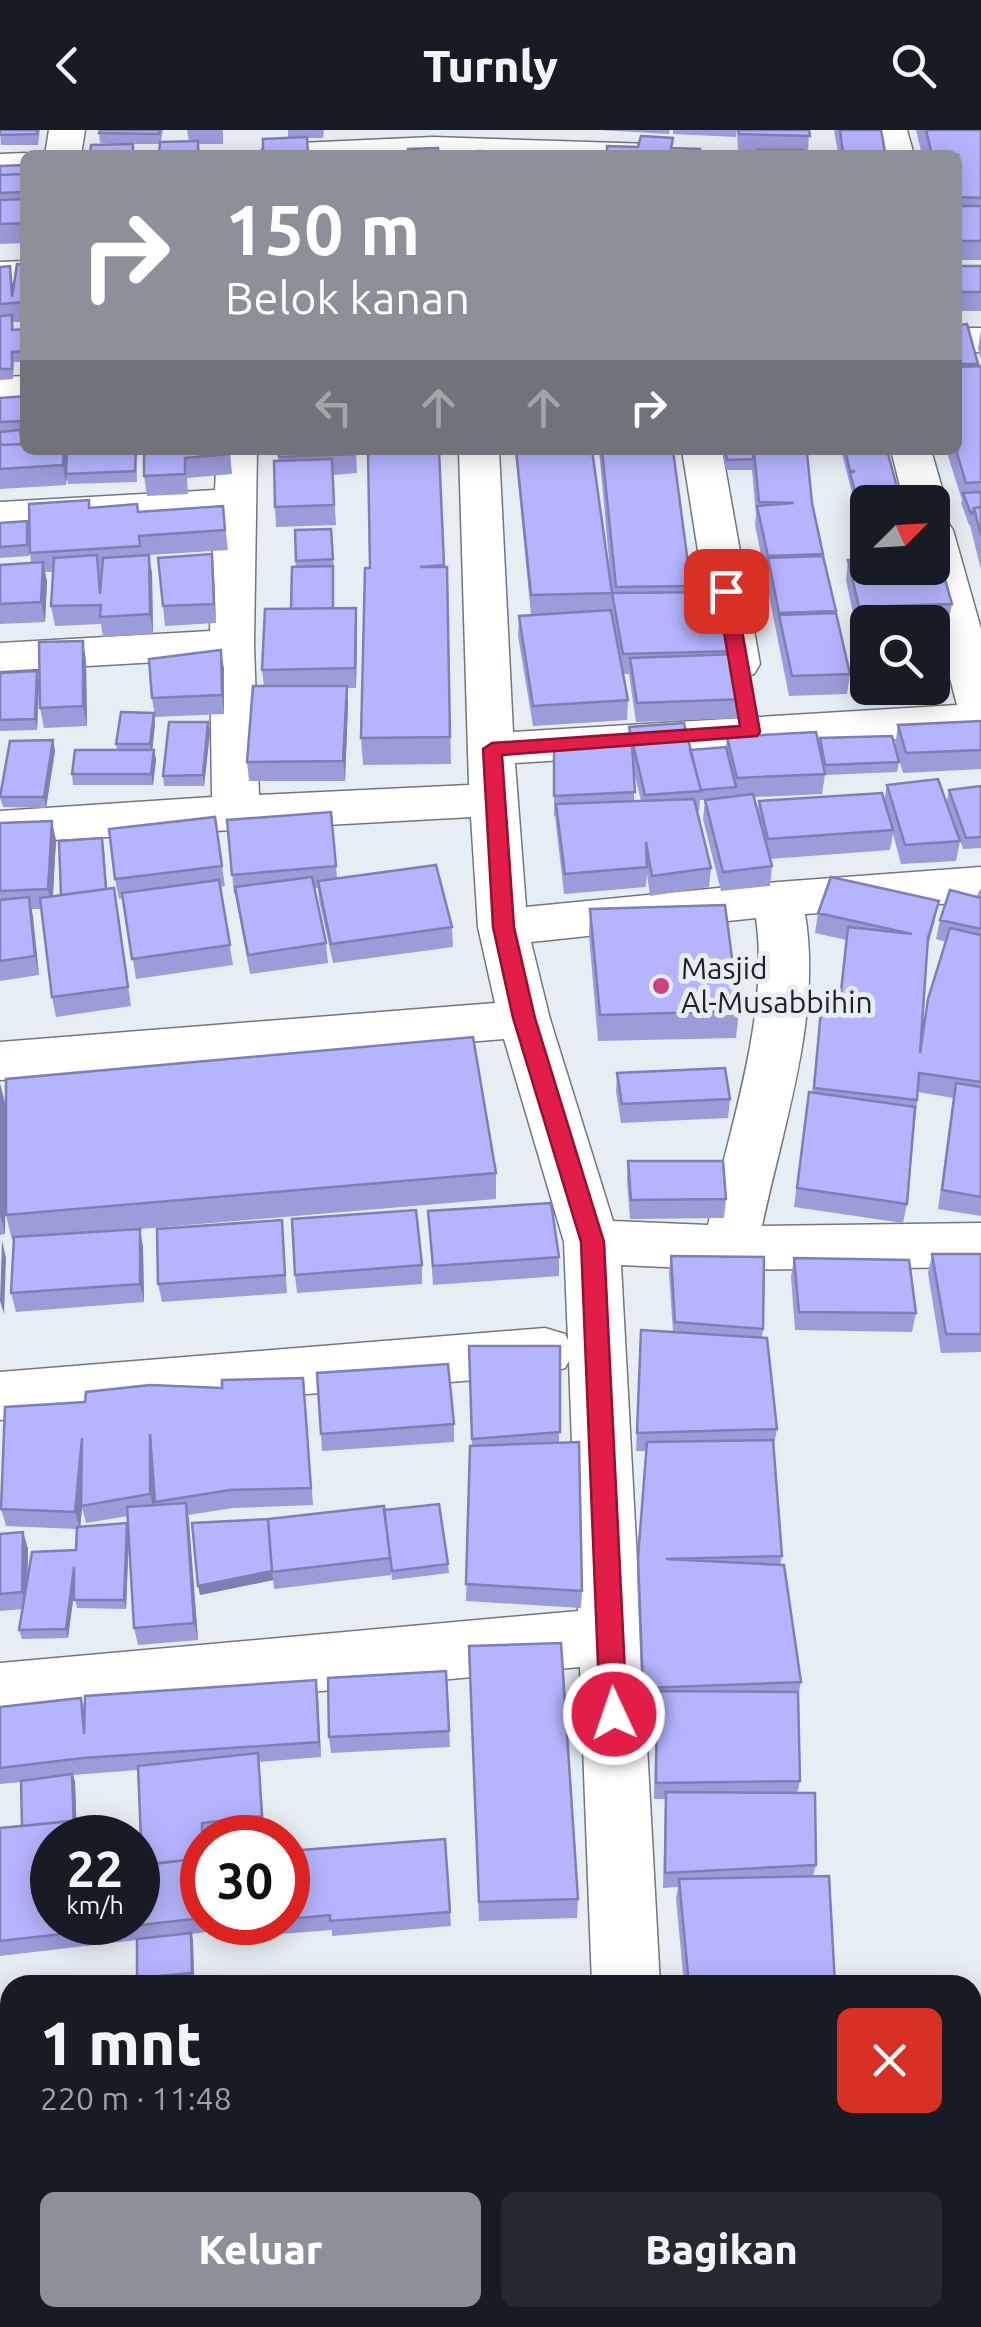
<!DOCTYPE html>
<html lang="id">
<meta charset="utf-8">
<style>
:root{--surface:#171b24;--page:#242831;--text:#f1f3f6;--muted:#9ea1a6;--accent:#8c9099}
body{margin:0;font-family:Ubuntu,sans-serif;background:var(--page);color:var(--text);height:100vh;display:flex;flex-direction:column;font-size:38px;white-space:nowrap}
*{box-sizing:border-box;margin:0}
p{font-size:32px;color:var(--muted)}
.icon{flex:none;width:55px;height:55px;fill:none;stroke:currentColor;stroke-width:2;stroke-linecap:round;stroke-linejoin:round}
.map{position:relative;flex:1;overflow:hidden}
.panel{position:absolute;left:0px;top:1845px;width:982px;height:352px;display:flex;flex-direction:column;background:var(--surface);border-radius:30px 30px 0 0;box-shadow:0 5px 25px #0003}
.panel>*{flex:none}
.banner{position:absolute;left:20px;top:20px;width:942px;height:305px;border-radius:15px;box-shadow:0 5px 25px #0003;background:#8c9099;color:#fff;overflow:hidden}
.needle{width:65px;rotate:66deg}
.tools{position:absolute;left:850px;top:355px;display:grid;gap:20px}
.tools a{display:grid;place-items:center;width:100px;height:100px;border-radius:15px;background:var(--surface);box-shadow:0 5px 25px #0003;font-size:50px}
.speed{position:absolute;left:30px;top:1685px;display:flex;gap:20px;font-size:50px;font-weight:700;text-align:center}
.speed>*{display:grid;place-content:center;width:130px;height:130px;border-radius:50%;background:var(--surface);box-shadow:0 5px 25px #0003;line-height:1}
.speed small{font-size:25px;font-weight:400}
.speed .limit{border:15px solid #d22;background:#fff;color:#111}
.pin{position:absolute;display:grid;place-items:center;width:85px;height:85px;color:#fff;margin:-42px;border-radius:20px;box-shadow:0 5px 15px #0006}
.me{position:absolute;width:110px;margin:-55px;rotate:357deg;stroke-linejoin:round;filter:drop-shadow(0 0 8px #0008)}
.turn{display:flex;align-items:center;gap:35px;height:210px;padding:0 40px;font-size:45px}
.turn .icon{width:130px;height:130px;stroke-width:2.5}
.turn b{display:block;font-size:70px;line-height:85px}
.lanes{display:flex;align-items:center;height:95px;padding:0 40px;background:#0003;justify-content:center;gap:50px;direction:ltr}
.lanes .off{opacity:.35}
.round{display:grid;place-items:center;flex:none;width:105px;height:105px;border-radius:15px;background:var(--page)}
.head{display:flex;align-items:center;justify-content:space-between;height:170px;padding:0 40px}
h1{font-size:60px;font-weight:800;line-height:75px}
.cta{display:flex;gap:20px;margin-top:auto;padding:20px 40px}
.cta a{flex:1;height:115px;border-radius:15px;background:var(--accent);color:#fff;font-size:40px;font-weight:800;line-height:115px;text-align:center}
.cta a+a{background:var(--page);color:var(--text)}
header{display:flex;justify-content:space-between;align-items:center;height:130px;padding:0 40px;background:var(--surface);font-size:45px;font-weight:800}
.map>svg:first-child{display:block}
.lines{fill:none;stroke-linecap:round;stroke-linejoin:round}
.minor-casing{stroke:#71777d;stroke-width:3}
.minor{fill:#fff;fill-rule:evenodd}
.wall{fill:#9b9cda;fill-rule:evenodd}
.shaded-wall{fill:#7e7fb2}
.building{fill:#b4b5fe;stroke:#7e7fb2;stroke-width:2.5}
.route{fill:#e11d48;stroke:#92132f;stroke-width:2.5}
.poi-dot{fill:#cb4179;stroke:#e6eef4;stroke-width:4}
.labels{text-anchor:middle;stroke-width:10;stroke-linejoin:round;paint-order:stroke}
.poi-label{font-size:30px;fill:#202225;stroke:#e6eef4;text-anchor:start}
</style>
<header><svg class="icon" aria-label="back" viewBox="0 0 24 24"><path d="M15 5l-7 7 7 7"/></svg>Turnly<svg class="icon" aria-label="search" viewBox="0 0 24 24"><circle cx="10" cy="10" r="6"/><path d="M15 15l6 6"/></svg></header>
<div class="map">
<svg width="981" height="2197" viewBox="0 0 981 2197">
<rect width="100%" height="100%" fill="#e6eef4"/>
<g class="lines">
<defs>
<path id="minor" d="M49 0H85L81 25H45Z
M871 0H907L914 25H878Z
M433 7 652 14 665 17 670 25H259L264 17 277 14Z
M25 23 32 25H25V45L0 46V24Z
M25 131V153L0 154V132Z
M958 198H981V222H958Z
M25 246V270L0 271V247Z
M217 320H257L254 514 259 665 469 655 459 320H499L513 602 957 575 921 438H932V387L947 391 953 400 981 499V604L515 633 526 777 778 752 981 737V771L805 784C822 885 783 996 762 1096L981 1093V1137L730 1140 621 1135 660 1855H592L580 1537 0 1591V1533L578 1481 569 1231 565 1238 545 1244 0 1290V1242L545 1198 565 1204 568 1210 564 1112 504 909 0 950V912L495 873 478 797 471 687 0 713V681L212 667 210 529 0 541V513L210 501 214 385 0 398V372L215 360ZM756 788C770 884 729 1000 708 1095L613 1091 550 889 531 812Z
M682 320H722L760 534 754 544 738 548 722 544 716 534Z
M891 320H931L946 372 940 381 932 383V372H904Z
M10 1880V1950L0 1951V1881Z
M972 2096H981V2170H972Z
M611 2188H685V2197H611Z"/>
</defs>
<use href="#minor" class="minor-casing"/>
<use href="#minor" class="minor"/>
</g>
<path class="wall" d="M0 0H40L38 15H1Z
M163 0 161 12H189L187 0H223V14H199L200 25H88L131 14 100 13 99 3ZM133 14H160L159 24H135Z
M288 0H324L323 8H288Z
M598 0H670L669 4Z
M673 0H737L736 7 673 4Z
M737 0H809L808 25H758V24L738 23Z
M834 0H881L885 22 838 23Z
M916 0H981V130H958V25H922Z
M25 35V113L0 114V36Z
M25 134V192H13L14 200 25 199V232H14L13 249 0 250V137L10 136 13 156Z
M958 136H981V181H958Z
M958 195 978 234 977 237 981 236V440L970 395H969L961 373 962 370 946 320H958Z
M981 200V230L978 218Z
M25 266V301L21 302 23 314 66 329 136 320 137 352 68 354 67 348 66 355 0 359V268Z
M144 320H230L232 344 187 348 188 364 147 366 144 346Z
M278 320H356L357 343 333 345 336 395 276 397 275 377 279 331Z
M439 320 444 437H447L451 634 363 635 361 608 370 438Z
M515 320H592L612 463 599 320H673L690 462 737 521 746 569 744 588 636 592 629 544H623L628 570 627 590 533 596 518 506 519 486 531 485Z
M722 320H803L822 426 850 544 847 564 789 566 755 395 756 385 752 340H726Z
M841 320H887L868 372V438L952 474 948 494 935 495 946 536 942 556H932V492H868V558H889H867L854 500 855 493 846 450 848 430H867L860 402 861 398Z
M223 376 228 420 149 425 152 444 153 504 103 507 101 494 55 496 51 476 53 442H45L47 452 45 492 0 494V435L31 433 30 423 90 378 138 382Z
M27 391 29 402V426L0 428V393Z
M331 399 334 440V478L357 498 356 558H347L348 575 345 651H249L247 632 264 556 262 540 291 479 296 431Z
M212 424 216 493 165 496 163 476Z
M221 520 224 540V584L155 587 152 568Z
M86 530 87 596 44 598 40 578Z
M37 541 39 551 37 600 0 601V543Z
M154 583 155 593 152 620H154L156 630 153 655H73L72 644 117 620 116 614Z
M981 591V639L903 643 895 615 898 595Z
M208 592 210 602 204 656H164L163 646Z
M629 597 690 620 726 617 727 607 819 616 820 608 899 632 897 642 825 645 822 664 754 667 758 682 759 671H884L887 655 960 711 956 731 901 734 893 704 890 720 770 729 772 736 770 756 721 761 703 689 705 670H700L699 681H697L711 738 709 757 650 766 647 744 646 757 564 764 555 686H554V618L628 614ZM634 641 641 671H634Z
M53 610 55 621 46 678 3 677 0 667Z
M981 656V718L963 719 947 670 949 660Z
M227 690 336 736 337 748 452 797 453 817 333 833 319 770 318 758H314L326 813 328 833 250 844 235 764H234Z
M0 693 56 710 53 766 61 765 104 718 107 759 114 758 131 876 56 887 52 867 42 779H31L39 845 0 851Z
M222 736 225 756 220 757 233 835 136 849 123 768 119 769 115 749Z
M981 758V1086L938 1079 953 968 918 962 907 1074 903 1093 794 1077 806 981 812 963 822 869 839 871 846 810 815 803 818 783 935 790 928 816 921 910 928 869 946 812 936 809 940 790 976 767Z
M590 779 739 881 736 908 598 911 589 805Z
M617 943 730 969 728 988 621 993 616 962Z
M0 954 6 977 5 1104 0 1105Z
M628 1031 726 1069 724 1088 630 1089 627 1050Z
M496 1043V1069L140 1099 143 1118 144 1172 16 1182 11 1163 14 1110H12L6 1085Z
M428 1081 559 1127V1146L433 1155Z
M282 1090 287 1163 162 1172 158 1154Z
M932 1124H981V1222L941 1223 928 1143Z
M671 1126 763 1199 762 1207 777 1299 774 1315 782 1426 780 1435 801 1552 798 1566 800 1651 797 1663 816 1735 813 1746 835 1855H684L676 1768 678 1757 663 1758 665 1669H654L656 1574H642L637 1445 646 1321H636L641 1200 673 1202 669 1144Z
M794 1128 916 1183 912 1202 795 1200 791 1147Z
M422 1135V1154L297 1163 295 1145Z
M469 1216H560L559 1313 582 1461 581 1478 466 1471 472 1316Z
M303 1248 313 1375 233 1378 188 1385 198 1510 138 1515 134 1498 129 1406 126 1479 77 1478 74 1464 68 1508 22 1509 19 1500 23 1479 0 1481V1404L23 1402 28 1419 27 1450 76 1420 77 1399 6 1396 1 1379 85 1272 222 1258ZM82 1378 86 1393 128 1386V1401L127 1393 80 1397Z
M454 1294V1312L322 1321 321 1304Z
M384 1380 448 1434 449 1443 392 1450 391 1439V1445L274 1459 273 1450 200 1465 268 1389Z
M469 1516 578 1769 577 1788 479 1791Z
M446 1541 450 1617 331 1623 329 1607Z
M316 1550 321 1627 259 1632 264 1694 204 1701 202 1792H288V1721L445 1709 451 1796 332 1806V1800L216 1809 214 1801 191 1804 193 1810 194 1851 147 1855H139L137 1848V1810L0 1826V1698L22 1696 21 1652 0 1654V1577L81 1568 85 1580ZM138 1640 142 1735 52 1792V1708H77L75 1652 73 1645Z
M10 1943V2080L0 2081V1945Z
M972 1960 981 1961V2037H972Z
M0 2151 126 2188V2197H0Z
M959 2188H962L981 2197H956L955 2193Z"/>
<path class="shaded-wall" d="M24 44 25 52V81L22 62Z
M64 320H65L67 332 66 355 63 335Z
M212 424 214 444 216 493 214 474Z
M149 425 152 444 153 504 150 484Z
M43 432 47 452 45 492 41 472Z
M356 478 357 498 356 558 355 538Z
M83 511 86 530 87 596 83 576Z
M221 520 224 540V584L222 565Z
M37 541 39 551 37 600 35 589Z
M347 556 348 575 345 651 343 631Z
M154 583 155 593 152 625 150 614Z
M208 592 210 602 204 656 203 645Z
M53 610 55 621 46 678 44 667Z
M154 620 156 630 153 655 151 644Z
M52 691 56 710 52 778 48 759Z
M29 767 33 786 39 845 35 826Z
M0 954 6 977 5 1104 0 1085Z
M140 1099 143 1118 144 1172 140 1154Z
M2 1110 6 1128 4 1184 0 1171Z
M150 1304 154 1322V1382L150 1364Z
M82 1308 87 1325 80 1399 75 1382Z
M186 1373 189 1390 198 1510 194 1493Z
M127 1393 129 1402 126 1479 124 1470Z
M23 1402 28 1419 27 1479 22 1462Z
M74 1437 76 1446 68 1508 66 1499Z
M272 1442 273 1450 200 1465 198 1456Z
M316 1550 318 1566 321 1627 319 1612Z
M72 1644 75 1652 77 1708H72Z
M191 1803 193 1810 194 1851 192 1843Z
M120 2188H126V2197H123Z"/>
<path class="building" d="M0 0H37V4L0 5Z
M100 0H160L159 4 99 3Z
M739 0H809L810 6 739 4Z
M840 0H881L885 22H892L893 25H820L819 23H843Z
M926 0H981V68L958 67V25H932Z
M641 6 673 8 671 18 700 19V25H607V16L638 17Z
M307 7 308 25H263V9Z
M198 11V25H88H90L91 15 133 14V24H159L160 12Z
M438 18V25H408V19Z
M758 20H803L804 25H759Z
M478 21 607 25H477Z
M405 22 406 25H309Z
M25 35V52L24 44 0 45V36Z
M24 44 22 62 0 63V45Z
M25 69V93L0 94V70Z
M958 76H981V111H958Z
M17 134H25V172L0 174V137L10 136 12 167Z
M958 136H981V162H958Z
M12 185V200L25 199V221L12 222V239H0V186Z
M967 194 978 234H958V195Z
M981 236V352L966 353 956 320H958V237Z
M25 266V291L0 292V268Z
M20 300 22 314 0 315V302Z
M25 314V320H64L63 335 0 339V315Z
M89 320H136L135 341 66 344 67 321Z
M144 320H229L230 324 185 328V344L144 346Z
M278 320H356V324L279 327Z
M368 320H439L444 435 420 437H447L450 607 361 608 365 438H370Z
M516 320H592L612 463 726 462 737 521 623 524 612 463 531 465Z
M602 320H673L691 456 616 457Z
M725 320H803V323L754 322 753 329 727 330Z
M845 320H887L901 372H868V388H862L850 343 855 341H850Z
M754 322 807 323 812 373 823 424 768 426 757 376 794 373 759 372Z
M332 329 334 375 275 377 274 331Z
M981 362V377L974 378 972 384H971L963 363Z
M89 370V378L137 374 138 382 223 376 225 400 139 406 140 416 30 423 29 374Z
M981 377V406L974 378Z
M27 391V415L0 417V393Z
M868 391V416L862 392Z
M331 399 333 429 296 431 295 400Z
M212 424 214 474 163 476 158 428Z
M97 425 100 464 103 428 149 425 150 484 100 487 101 475 51 476 54 428Z
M823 426 836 481 779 483 768 428Z
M932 428H939L952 474 859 477 848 430H868V438H932Z
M43 432 41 472 0 474V435Z
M333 436V478L291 479 292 437Z
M356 478 355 538 262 540 265 479Z
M931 478 946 536 932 537V492H868V526L857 480Z
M611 480 628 570 533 576 519 486Z
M836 483 850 544 792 546 779 485Z
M83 511V576L40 578 39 512Z
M221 520 222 565 152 568 149 529Z
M737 524 746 569 637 573 630 528Z
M37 541 35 589 0 590V543Z
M253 556H347L343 631 247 632Z
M121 582 154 583 150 614H116Z
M981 591V620L906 623 898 595Z
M169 592H208L203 645 163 646Z
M684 593 701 661 645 665 629 597Z
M816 602 825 644 737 648 727 607Z
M892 606 899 632 825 635 820 608Z
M53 610 44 667H0L10 611Z
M632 614 635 662 554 666V618Z
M726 617 736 657 701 660 690 620Z
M75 620H154L151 644H72Z
M938 649 960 711 905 715 887 655Z
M981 656V707L966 708 949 660Z
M882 663 893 700 768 709 759 671Z
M753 664 772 736 723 742 705 670Z
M694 669 711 738 652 746 646 712 647 737 565 744 556 674Z
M331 682 336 736 232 745 227 690Z
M215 687 222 736 115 749 109 699Z
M52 691 48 759 0 761V693Z
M102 708 106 759 61 765 59 711Z
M436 735 452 797 331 814 318 751Z
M312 747 326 813 248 825 235 757Z
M831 747 939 771 928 808 920 923 928 869 950 798 981 805V952L919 943 917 970 814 958 822 869 840 871 848 797 912 804 818 783Z
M219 750 230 815 132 829 122 763Z
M114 758 128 857 52 867 40 768Z
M950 760 981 768V799L940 790Z
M29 767 35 826 0 831V770Z
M725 775 739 881 600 885 590 779Z
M473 907 496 1043 6 1085V949Z
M725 938 730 969 622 974 617 943Z
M956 953 981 957V1067L942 1060Z
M809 962 915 977 907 1074 797 1058Z
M628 1031H723L726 1069 631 1070Z
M551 1073 559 1127 433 1136 428 1081Z
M416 1080 422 1135 295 1145 292 1089Z
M282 1090 285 1145 158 1154 157 1099Z
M140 1099V1154L11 1163 14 1107Z
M932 1124H981V1204H946Z
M671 1126 764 1127 763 1199 675 1192Z
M794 1128 909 1130 916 1183 799 1182Z
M641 1200 767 1208 777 1299 637 1303Z
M469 1216H560V1302L472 1309Z
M448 1234 454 1294 321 1304 317 1243Z
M303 1248 311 1358 230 1360 155 1372 150 1304V1364L81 1376 82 1308 75 1382 1 1379 5 1277 85 1272 86 1262 150 1255 222 1258V1250Z
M773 1310 782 1426 666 1429 784 1435 801 1552 643 1558 638 1428 647 1312Z
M579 1312 582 1461 466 1454 470 1316Z
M186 1373 194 1493 134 1498 127 1377Z
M439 1374 448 1434 392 1441 384 1380Z
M384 1376 390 1428 272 1442 268 1389Z
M268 1389 272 1441 198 1456 192 1393Z
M127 1393 124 1470H74V1437L66 1499 19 1500 32 1422 76 1420 77 1397Z
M23 1402 22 1462 0 1464V1404Z
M561 1513 578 1769 479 1772 469 1516Z
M446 1541 449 1601 329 1607 328 1548Z
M316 1550 319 1612 83 1628 0 1638V1577L81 1568 84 1604 85 1566Z
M657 1561 798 1562 800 1651 656 1653Z
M258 1623 262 1686 202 1693V1728L142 1735 138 1636Z
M72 1644 74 1698 72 1691 22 1696 21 1651Z
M666 1662 815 1663 816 1735 665 1743Z
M72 1691V1708H52V1792H138V1736L202 1728V1788L0 1811V1698Z
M445 1709 450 1782 330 1791V1785L288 1789V1721Z
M829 1746 835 1855H689L679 1749Z
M191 1803 192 1843 137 1848V1809Z
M10 1943V2067L0 2068V1945Z
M972 1960 981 1961V2025L972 2024Z
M10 2126V2188H120V2191L0 2195 2 2127Z
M972 2183H981V2197H964L962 2188H972Z
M686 2188H740V2197H686Z"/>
<path class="route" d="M726 455 735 461 760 602 757 606 502 625 514 797 535 888 604 1112 627 1584 623 1592 614 1596 604 1592 600 1584 581 1112 513 888 493 797 483 619 492 613 740 596 717 461Z"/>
<circle class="poi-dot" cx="661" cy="856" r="10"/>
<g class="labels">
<g class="poi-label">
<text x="681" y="849">Masjid<tspan x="681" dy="34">Al-Musabbihin</tspan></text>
</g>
</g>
</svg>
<div class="tools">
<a><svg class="needle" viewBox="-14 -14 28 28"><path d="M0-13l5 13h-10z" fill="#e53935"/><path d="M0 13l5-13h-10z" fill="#9ea1a6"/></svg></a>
<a><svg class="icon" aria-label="search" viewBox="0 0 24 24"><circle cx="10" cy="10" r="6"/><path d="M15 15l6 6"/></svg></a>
</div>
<div class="speed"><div>22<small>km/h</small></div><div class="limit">30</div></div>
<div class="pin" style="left:726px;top:461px;background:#d93025"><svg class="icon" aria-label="arrive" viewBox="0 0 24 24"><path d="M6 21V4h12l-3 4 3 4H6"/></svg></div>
<svg class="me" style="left:614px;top:1584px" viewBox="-20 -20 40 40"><circle r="17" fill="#e11d48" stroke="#fff" stroke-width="3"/><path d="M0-11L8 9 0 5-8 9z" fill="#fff"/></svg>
<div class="banner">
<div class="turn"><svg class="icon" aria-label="right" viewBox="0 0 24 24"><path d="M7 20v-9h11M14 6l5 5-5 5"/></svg><div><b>150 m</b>Belok kanan</div></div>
<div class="lanes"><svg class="icon off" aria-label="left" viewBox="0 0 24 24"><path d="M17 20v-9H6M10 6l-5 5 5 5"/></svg><svg class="icon off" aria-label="ahead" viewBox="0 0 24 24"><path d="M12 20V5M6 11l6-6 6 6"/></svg><svg class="icon off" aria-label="ahead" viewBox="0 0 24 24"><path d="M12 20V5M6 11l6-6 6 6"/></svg><svg class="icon" aria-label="right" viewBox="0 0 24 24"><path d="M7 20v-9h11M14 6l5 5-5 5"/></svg></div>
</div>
<section class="panel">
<div class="head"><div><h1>1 mnt</h1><p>220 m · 11:48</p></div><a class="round" style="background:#d93025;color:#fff"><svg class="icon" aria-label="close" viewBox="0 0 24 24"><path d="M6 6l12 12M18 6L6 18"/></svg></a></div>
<div class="cta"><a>Keluar</a><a>Bagikan</a></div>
</section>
</div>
